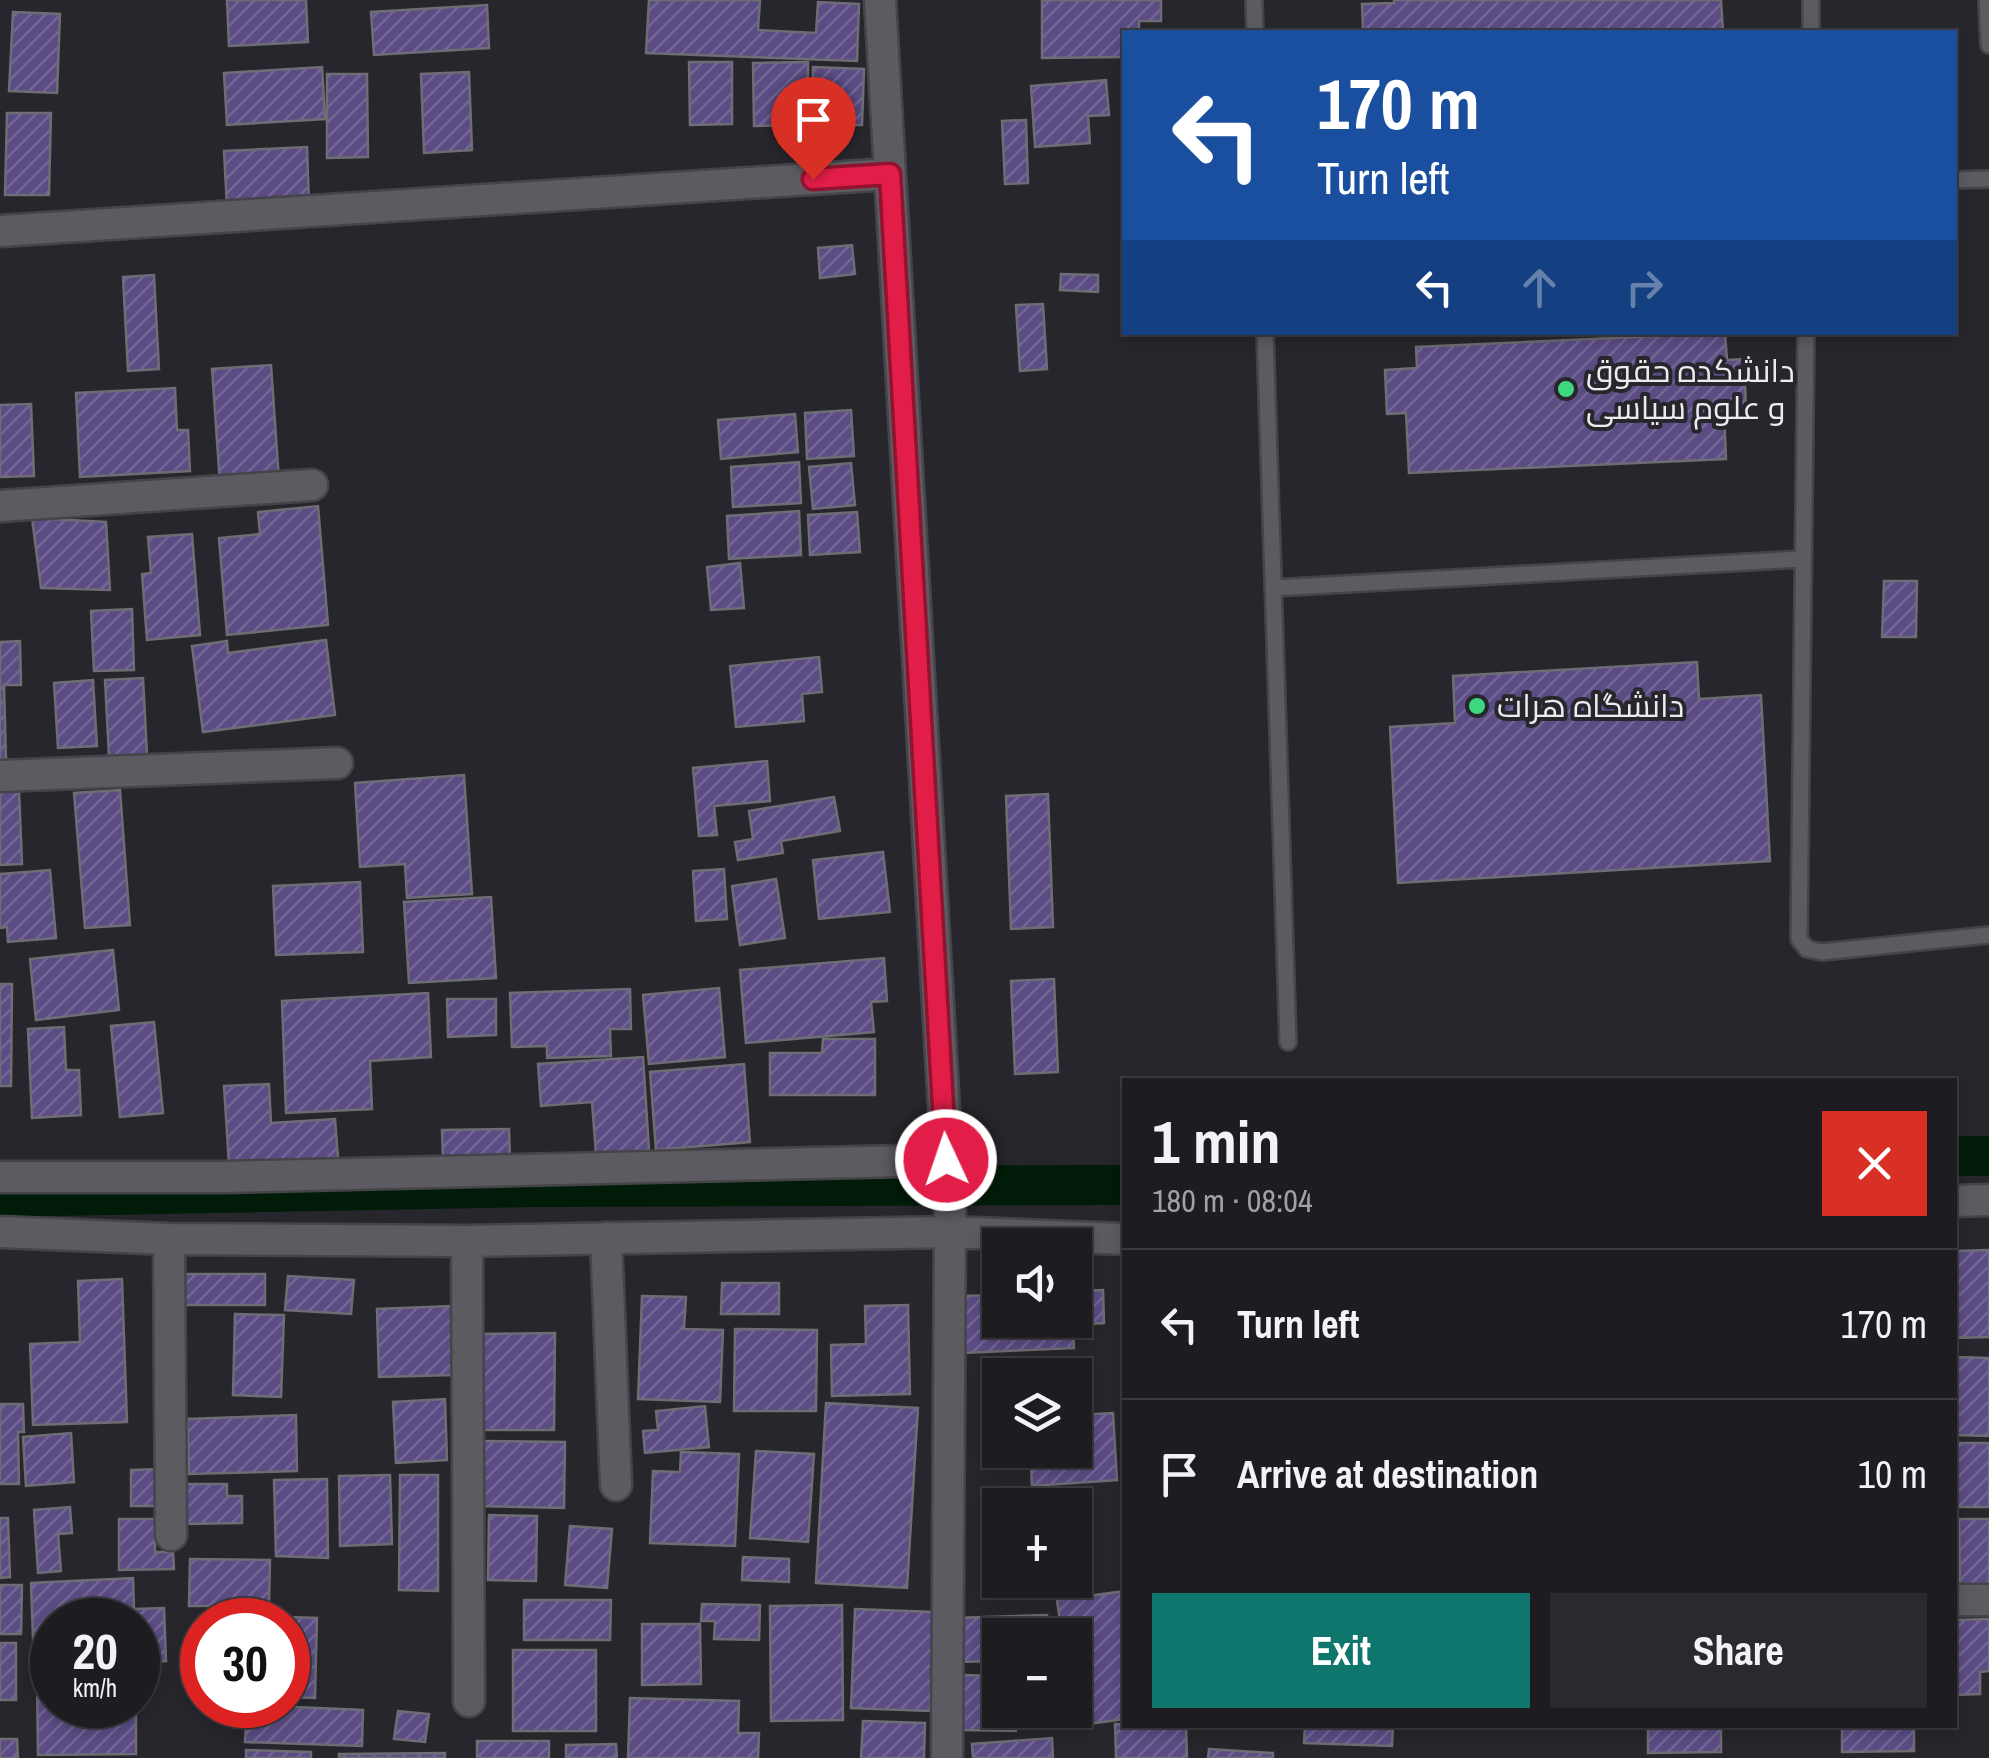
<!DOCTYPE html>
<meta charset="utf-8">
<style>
:root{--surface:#1d1c21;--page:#2a292e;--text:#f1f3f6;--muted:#a0a1a5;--line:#3b3a3f;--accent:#0f766e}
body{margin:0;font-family:"Archivo Narrow",Cairo,sans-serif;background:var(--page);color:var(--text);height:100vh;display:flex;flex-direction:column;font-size:38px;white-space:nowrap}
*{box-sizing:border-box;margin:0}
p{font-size:32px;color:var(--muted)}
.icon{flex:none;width:55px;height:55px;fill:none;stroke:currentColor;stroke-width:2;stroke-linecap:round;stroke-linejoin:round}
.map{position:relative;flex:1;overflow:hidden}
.sheet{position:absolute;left:1122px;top:1078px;width:835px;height:650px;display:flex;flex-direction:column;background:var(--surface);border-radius:0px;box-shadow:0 5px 15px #0003,0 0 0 2px var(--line)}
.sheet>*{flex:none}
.guide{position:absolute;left:1122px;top:30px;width:835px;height:305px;border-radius:0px;box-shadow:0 5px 15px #0003,0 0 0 2px var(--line);background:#1a4fa0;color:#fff;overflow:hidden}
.controls{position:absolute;left:982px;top:1228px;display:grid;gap:20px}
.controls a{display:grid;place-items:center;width:110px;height:110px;border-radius:0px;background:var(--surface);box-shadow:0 5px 15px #0003,0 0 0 2px var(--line);font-size:50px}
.speed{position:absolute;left:30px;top:1598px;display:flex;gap:20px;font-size:50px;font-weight:700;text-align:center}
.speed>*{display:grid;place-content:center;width:130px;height:130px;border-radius:50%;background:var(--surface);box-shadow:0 5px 15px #0003,0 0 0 2px var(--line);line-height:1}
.speed small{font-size:25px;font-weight:400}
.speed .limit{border:15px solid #d22;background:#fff;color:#111}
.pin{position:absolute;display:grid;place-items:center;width:85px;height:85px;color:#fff;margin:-102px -42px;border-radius:50% 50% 50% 0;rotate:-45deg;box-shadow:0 0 10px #0007}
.pin .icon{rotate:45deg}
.me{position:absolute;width:110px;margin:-55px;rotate:357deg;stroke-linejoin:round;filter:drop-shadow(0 0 8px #0008)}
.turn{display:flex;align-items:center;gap:35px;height:210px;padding:0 30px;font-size:45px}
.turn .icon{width:130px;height:130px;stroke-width:2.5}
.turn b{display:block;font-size:70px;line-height:85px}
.lanes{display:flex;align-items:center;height:95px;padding:0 30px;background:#0003;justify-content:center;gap:50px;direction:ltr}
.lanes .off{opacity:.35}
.round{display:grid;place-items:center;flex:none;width:105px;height:105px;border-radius:0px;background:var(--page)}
.summary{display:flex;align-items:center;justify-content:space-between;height:170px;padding:0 30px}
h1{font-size:60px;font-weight:800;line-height:75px}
.button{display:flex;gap:20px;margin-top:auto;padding:20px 30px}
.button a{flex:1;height:115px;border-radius:0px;background:var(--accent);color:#fff;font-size:40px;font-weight:800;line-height:115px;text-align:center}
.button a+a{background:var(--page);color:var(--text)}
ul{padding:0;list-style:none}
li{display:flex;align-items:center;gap:30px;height:150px;padding:0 30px;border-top:2px solid var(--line)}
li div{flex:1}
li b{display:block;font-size:38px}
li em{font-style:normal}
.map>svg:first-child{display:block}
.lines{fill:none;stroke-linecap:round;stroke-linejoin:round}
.canal{stroke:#001c08;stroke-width:40}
.building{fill:url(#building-hatch);stroke:#6e6d74;stroke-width:2.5}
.service-casing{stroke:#454449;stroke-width:20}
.minor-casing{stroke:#454449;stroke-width:35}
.service{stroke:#5c5b62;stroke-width:15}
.minor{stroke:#5c5b62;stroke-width:30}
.route-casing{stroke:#92132f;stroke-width:25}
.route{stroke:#e11d48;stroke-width:18}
.poi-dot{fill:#3cd77e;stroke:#27262c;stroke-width:4}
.labels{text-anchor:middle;stroke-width:8;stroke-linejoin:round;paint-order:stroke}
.poi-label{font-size:32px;fill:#ececf0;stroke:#27262c;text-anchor:start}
</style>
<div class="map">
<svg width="1989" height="1758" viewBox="0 0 1989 1758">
<defs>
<pattern id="building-hatch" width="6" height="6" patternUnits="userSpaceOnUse" patternTransform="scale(2.5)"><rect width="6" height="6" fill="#5b4c84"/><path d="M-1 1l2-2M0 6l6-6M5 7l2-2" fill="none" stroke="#736696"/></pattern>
</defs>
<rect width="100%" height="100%" fill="#27262c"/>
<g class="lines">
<path class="canal" d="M1955 1156H1989
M0 1197 535 1187 1125 1185"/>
</g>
<path class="building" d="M227 0H306L308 42 229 46Z
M649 0H760L758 30 816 33 818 2 859 4 857 61 646 53Z
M1042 0H1161V21H1139V32H1125V57L1042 58Z
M1394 0H1721L1723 32H1363L1362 4 1394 3Z
M487 5 489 48 374 55 371 12Z
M13 12 60 14 57 93 9 91Z
M689 62H732V124L690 125Z
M808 62V125L754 126 753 63Z
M322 67 325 119 227 125 224 73Z
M813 67 864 69 862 125H812Z
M469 72 472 150 424 153 421 74Z
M327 74H367L368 157 327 158Z
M1106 80 1109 115 1088 116 1090 143 1035 147 1031 86Z
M7 113H51L49 195H5Z
M1026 120 1028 183 1005 184 1002 121Z
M307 147 309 203 227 207 224 151Z
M852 245 855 274 820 278 818 248Z
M1061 274 1098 275V292L1060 290Z
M154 275 159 369 128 371 123 277Z
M1043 304 1047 369 1020 371 1016 305Z
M1725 333 1727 360 1744 359 1746 408 1724 409 1726 459 1409 473 1406 413 1387 414 1385 370 1417 368 1416 347Z
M271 365 279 480 220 484 212 369Z
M175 388 177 430H188L190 471 80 477 76 393Z
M31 404 34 476 0 477V405Z
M851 410 854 456 807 459 805 413Z
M795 414 798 452 721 459 718 420Z
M799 462 801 503 733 507 731 467Z
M851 463 855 505 813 509 809 467Z
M318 506 328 625 227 635 219 538 260 534 258 512Z
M799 511 801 555 729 559 727 516Z
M857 512 860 552 810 555 808 515Z
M32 518 106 522 110 590 41 588Z
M192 534 200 635 147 640 142 574 151 573 148 537Z
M740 563 744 608 711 610 707 567Z
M1884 581H1917L1916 637H1882Z
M132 609 134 670 94 671 91 611Z
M326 640 335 715 203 732 192 646 227 641 228 653Z
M20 641 21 685H4L6 759H0V642Z
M819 657 822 692 802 694 804 721 736 727 730 666Z
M1697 662 1699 699 1761 695 1770 861 1398 883 1390 727 1455 723 1453 676Z
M143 678 147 754 109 756 105 680Z
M93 680 97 746 58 748 54 683Z
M767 761 770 801 714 806 717 835 699 836 693 768Z
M464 775 472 894 407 898 405 864 360 867 355 783Z
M19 790 22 864 0 865V791Z
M120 790 130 925 85 928 74 793Z
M1048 794 1053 927 1011 929 1006 796Z
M834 797 840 831 781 841 783 853 738 860 735 842 753 839 749 811Z
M883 852 890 912 819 919 813 860Z
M724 869 727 919 696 921 693 871Z
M50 870 56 938 8 942 7 927 0 928V874Z
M776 879 785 938 740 945 732 886Z
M360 882 363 952 276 955 273 886Z
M491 897 496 978 409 983 404 902Z
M113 950 119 1010 36 1020 30 959Z
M884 958 887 1001 871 1002 874 1032 746 1043 740 970Z
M1054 979 1058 1072 1015 1074 1011 981Z
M0 984H12L11 1086H0Z
M719 988 725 1057 649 1064 643 995Z
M630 989 631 1029H610L611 1056 547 1058V1046L512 1047 510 993Z
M428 993 431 1057 370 1061 372 1109 286 1113 282 1001Z
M447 999H496V1035L448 1037Z
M154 1022 163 1113 120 1117 111 1026Z
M64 1027 66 1070H79L81 1115 32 1118 28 1029Z
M823 1039H875V1095H770V1053H822Z
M643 1057 649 1150 596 1154 592 1102 541 1106 538 1064Z
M744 1064 750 1142 656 1150 650 1072Z
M269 1084 271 1123 335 1119 338 1158 229 1165 224 1086Z
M509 1129 510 1159 443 1161 442 1130Z
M1989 1250V1337L1955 1338V1251Z
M185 1274H265V1305H185Z
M288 1276 354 1280 351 1314 285 1310Z
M122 1279 127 1422 33 1425 30 1344 80 1342 78 1281Z
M722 1283H779V1314H721Z
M1103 1290 1104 1323 1073 1325 1074 1348 963 1353 960 1296 1000 1295V1320H1075V1291Z
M642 1296 686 1297 684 1329 723 1330 720 1402 638 1399Z
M908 1305 910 1394 832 1396 831 1345 866 1344 865 1306Z
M451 1306 453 1375 379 1377 377 1309Z
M235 1314 284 1315 281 1397 233 1395Z
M735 1329 817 1330 816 1411H734Z
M555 1333 554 1430H482V1334Z
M1955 1357 1989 1358V1436L1955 1435Z
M445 1399 447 1460 396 1463 393 1402Z
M826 1403 918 1408 907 1588 816 1583Z
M0 1404H23L24 1432H18L19 1484H0Z
M705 1406 709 1447 645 1453 643 1431 658 1430 656 1411Z
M1113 1413 1117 1480 1032 1486 1030 1450H1075V1415Z
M296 1415 297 1471 189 1474 187 1419Z
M71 1433 74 1482 26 1486 23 1437Z
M478 1441 565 1442 564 1508 477 1506Z
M1955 1443H1989V1507H1955Z
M756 1451 814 1454 808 1542 750 1538Z
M681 1452 739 1454 735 1546 650 1543 653 1471 680 1472Z
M159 1469 160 1506H131V1470Z
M390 1475 392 1544 340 1546 339 1476Z
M400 1475H438V1591L399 1590Z
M327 1479 328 1558 276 1556 274 1480Z
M182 1484H227V1496H242V1523L182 1524Z
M70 1507 72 1533 58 1534 61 1571 38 1573 34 1510Z
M489 1515 537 1516 536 1581 488 1580Z
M0 1518H8L10 1577 0 1578Z
M119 1519H155V1552H173L174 1569 119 1570Z
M1959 1519H1989V1587H1960Z
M570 1526 612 1529 607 1588 565 1585Z
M743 1557 789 1559V1582L742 1580Z
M190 1559 270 1560 269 1606H189Z
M133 1578 134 1609 164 1608 166 1661 138 1662V1620H52V1666H34L31 1583Z
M0 1585H22L21 1634H0Z
M1125 1591V1719L1074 1726 1075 1635H1062L1057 1600Z
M524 1600H611L610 1640H524Z
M702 1604 760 1605 759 1640 714 1639 715 1621H701Z
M842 1605 843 1720 771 1721 770 1606Z
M855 1609 934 1612 930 1711 851 1708Z
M1047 1615 1048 1635H1000V1661L955 1662 954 1618Z
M260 1616 317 1618 315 1698 288 1697V1620H260Z
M1989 1619V1671L1980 1672V1694L1955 1695V1620Z
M642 1624H700L701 1684 642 1685Z
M0 1643H16V1700H0Z
M513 1650H596V1731H513Z
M964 1675 1000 1676V1710H1016V1731L963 1730Z
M37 1679H52V1705H136V1754L38 1755Z
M630 1698 739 1701 738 1733H759L758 1758H628Z
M247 1705 363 1710 362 1746 245 1742Z
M398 1711 429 1714 425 1742 394 1739Z
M863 1721 925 1723 924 1758H861Z
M1115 1724 1186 1725 1187 1758H1116Z
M1305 1725H1393L1392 1746 1304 1743Z
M1648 1725H1721V1752L1648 1753Z
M1842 1725H1914V1751L1842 1752Z
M1052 1738 1053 1758H973L972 1744Z
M0 1739H17L18 1758H0Z
M477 1741H549V1758H477Z
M616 1744 617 1758H566V1745Z
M1209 1749 1273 1753V1758H1208Z
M246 1750 311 1752V1758H246Z
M445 1753V1758H339V1754Z"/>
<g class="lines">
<defs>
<path id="service" d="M1254 0 1255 32
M1987 0 1989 45
M1811 32V0
M1955 180 1989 179
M1265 332 1288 1042
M1806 332 1799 939 1807 949 1822 952 1989 935
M1273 588 1802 559"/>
<path id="minor" d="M880 0 950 1212 947 1758
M0 231 890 174
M0 506 312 485
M0 776 337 763
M0 1177H223L946 1160
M1955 1201 1989 1200
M0 1232 169 1239 467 1241 949 1232 1125 1239
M606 1238 616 1485
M169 1239 171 1535
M467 1241 469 1701
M1955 1600H1989"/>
</defs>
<use href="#service" class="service-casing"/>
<use href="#minor" class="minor-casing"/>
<use href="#service" class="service"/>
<use href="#minor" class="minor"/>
</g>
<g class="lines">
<defs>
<path id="route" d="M813 179 890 174 946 1160"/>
</defs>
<use href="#route" class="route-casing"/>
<use href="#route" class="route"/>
</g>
<g class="poi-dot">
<circle cx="1566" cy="389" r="10"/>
<circle cx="1477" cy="706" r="10"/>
</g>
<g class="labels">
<g class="poi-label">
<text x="1586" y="382">دانشکده حقوق<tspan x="1586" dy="37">و علوم سیاسی</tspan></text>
<text x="1497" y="717">دانشگاه هرات</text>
</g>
</g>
</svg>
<div class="controls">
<a><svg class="icon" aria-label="sound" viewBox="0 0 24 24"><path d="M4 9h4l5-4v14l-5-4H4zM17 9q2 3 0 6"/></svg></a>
<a><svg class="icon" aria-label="layers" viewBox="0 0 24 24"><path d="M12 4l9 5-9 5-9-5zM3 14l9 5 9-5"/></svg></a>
<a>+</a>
<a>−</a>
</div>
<div class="speed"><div>20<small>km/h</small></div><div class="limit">30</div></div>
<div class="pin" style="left:813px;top:179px;background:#d93025"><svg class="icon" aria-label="arrive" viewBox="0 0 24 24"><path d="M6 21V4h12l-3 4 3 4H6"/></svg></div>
<svg class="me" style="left:946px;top:1160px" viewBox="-20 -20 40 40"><circle r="17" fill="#e11d48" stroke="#fff" stroke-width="3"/><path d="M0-11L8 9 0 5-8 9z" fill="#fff"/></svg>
<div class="guide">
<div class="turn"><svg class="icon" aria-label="left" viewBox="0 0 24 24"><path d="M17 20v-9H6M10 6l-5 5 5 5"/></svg><div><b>170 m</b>Turn left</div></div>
<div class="lanes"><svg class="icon" aria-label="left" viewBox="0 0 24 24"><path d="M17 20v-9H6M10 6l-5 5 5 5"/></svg><svg class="icon off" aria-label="ahead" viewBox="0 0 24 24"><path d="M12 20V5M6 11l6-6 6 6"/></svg><svg class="icon off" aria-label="right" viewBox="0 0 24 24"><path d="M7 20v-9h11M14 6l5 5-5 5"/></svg></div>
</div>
<section class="sheet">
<div class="summary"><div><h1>1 min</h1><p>180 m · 08:04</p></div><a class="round" style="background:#d93025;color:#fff"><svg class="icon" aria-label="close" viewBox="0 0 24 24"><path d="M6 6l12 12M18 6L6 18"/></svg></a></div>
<ul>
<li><svg class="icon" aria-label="left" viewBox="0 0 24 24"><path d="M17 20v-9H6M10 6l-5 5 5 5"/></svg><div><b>Turn left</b></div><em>170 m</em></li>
<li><svg class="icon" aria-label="arrive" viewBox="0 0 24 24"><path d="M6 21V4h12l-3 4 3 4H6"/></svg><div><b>Arrive at destination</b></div><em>10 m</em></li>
</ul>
<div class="button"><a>Exit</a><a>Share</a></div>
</section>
</div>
